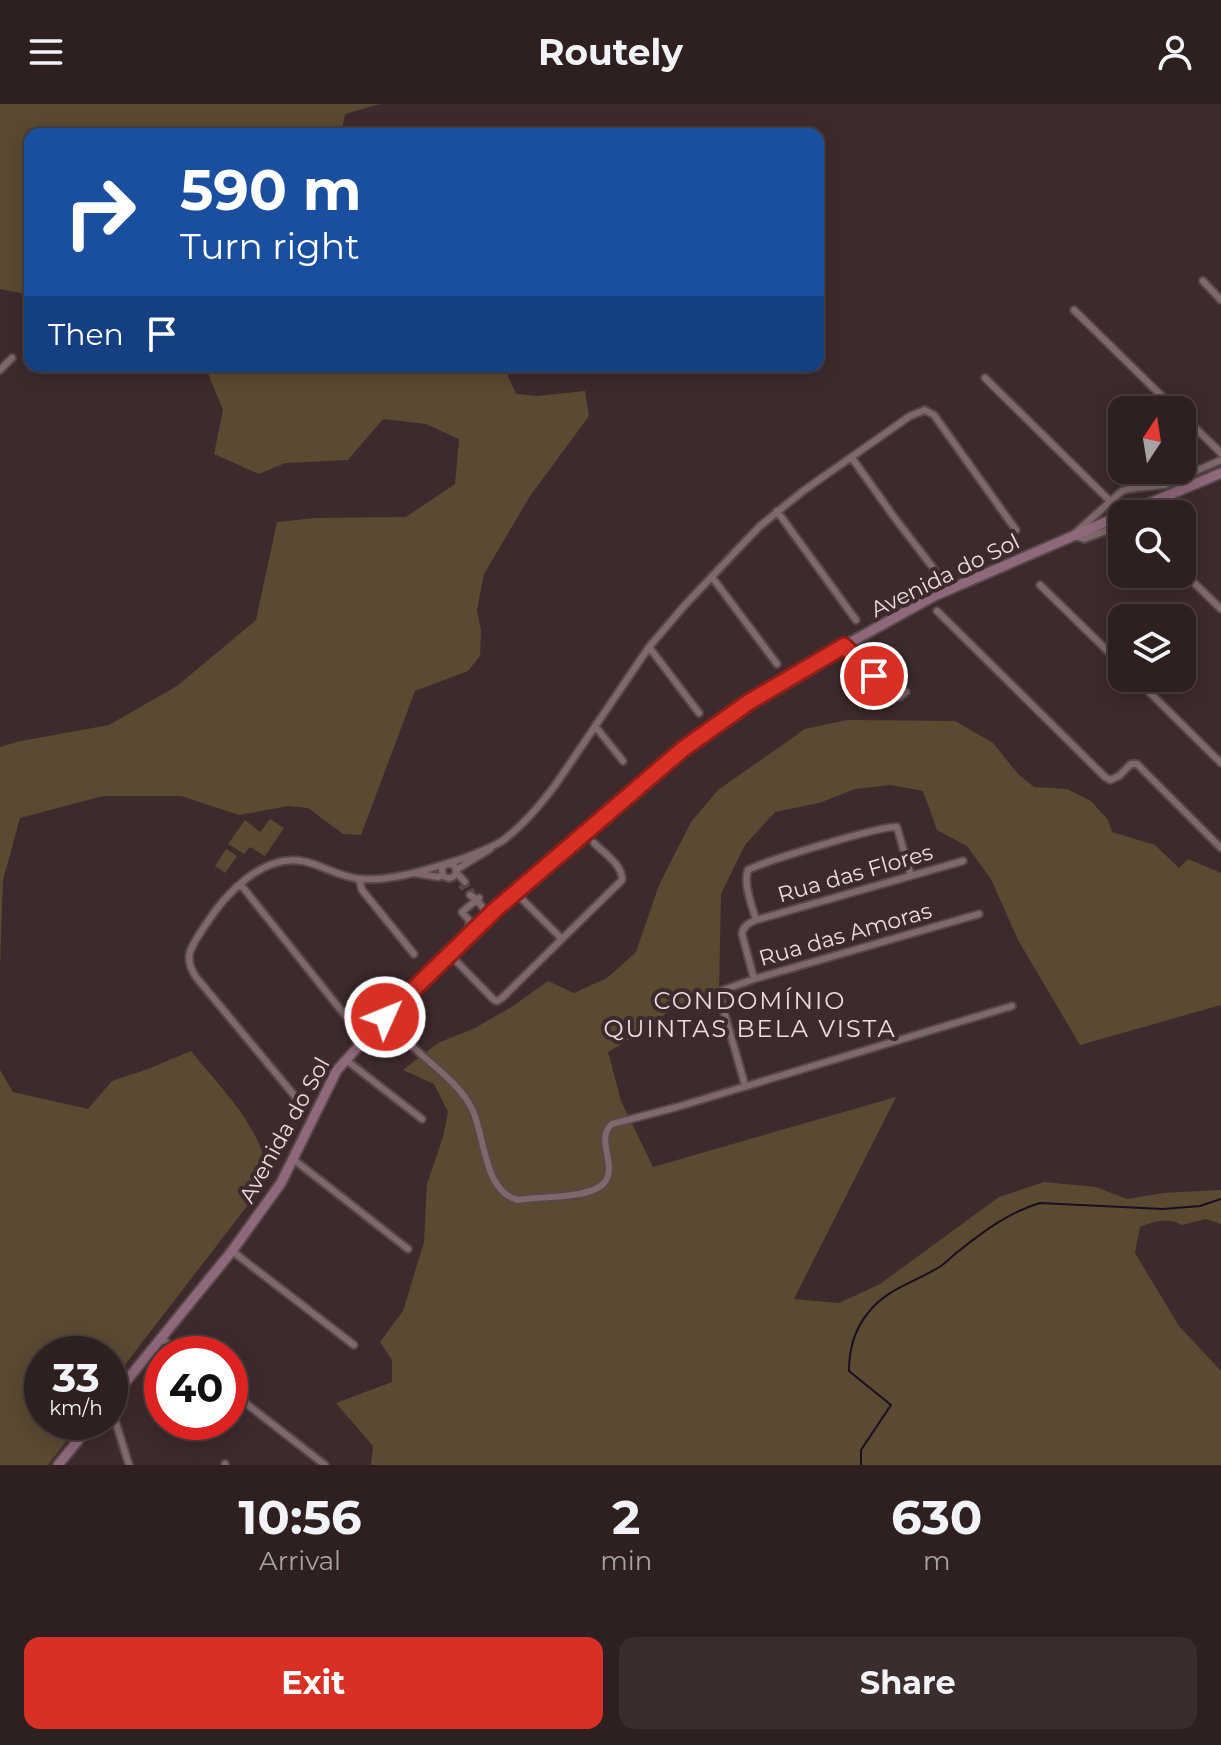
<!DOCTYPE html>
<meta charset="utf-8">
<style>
:root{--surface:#2e2021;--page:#3a2d2e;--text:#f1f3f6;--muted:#a7a3a5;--line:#493e3f;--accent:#d93025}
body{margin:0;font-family:Montserrat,sans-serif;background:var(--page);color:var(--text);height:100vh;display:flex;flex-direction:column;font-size:30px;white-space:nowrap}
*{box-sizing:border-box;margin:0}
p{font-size:26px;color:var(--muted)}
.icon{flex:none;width:44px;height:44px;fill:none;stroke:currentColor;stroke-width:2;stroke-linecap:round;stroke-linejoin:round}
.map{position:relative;height:1361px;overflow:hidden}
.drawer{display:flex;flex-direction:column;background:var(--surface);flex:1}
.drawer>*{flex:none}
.top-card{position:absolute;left:24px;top:24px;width:800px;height:244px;border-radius:16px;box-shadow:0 4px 20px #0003,0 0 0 2px var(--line);background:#1a4fa0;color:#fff;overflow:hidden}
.needle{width:52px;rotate:12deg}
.buttons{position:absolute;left:1108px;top:292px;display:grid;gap:16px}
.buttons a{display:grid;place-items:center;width:88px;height:88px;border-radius:16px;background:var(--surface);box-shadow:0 4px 20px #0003,0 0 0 2px var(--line);font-size:40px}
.speed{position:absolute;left:24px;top:1232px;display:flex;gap:16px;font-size:40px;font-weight:700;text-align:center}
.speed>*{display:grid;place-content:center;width:104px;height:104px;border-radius:50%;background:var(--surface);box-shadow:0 4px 20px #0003,0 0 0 2px var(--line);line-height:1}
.speed small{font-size:20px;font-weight:400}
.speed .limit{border:12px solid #d22;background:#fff;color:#111}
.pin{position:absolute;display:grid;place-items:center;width:68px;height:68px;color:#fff;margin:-34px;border:4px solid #fff;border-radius:50%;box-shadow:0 2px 8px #0007}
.me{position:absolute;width:88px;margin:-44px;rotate:46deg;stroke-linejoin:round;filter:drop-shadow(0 0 6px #0008)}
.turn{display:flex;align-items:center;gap:28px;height:168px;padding:0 24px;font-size:36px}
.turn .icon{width:104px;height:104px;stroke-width:2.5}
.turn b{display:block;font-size:56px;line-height:68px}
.then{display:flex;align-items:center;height:76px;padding:0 24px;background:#0003;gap:16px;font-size:30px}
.eta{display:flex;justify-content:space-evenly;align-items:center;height:136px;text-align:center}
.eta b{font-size:48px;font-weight:700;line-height:56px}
.cta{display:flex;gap:16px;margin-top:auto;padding:16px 24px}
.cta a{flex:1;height:92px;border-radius:16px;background:var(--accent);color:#fff;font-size:32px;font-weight:700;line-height:92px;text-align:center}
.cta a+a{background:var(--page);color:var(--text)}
header{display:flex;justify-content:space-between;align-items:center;height:104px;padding:0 24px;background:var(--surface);font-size:36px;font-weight:700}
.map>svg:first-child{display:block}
.green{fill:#5b4a32}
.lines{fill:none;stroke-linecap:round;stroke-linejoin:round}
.stream{stroke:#1a0d26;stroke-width:2}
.street-tunnel{stroke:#574547;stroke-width:6;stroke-dasharray:6 3;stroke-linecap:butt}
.street-casing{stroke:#574749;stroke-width:10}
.secondary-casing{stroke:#574749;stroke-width:13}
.street{stroke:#7f686b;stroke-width:6}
.secondary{stroke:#90687b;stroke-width:9}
.route-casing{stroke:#8d1f18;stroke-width:20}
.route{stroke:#d93025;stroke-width:14}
.labels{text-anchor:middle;stroke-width:8;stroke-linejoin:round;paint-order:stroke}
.street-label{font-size:22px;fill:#eaddde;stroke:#3d2a2c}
.neighbourhood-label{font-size:24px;letter-spacing:2px;fill:#eaddde;stroke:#3d2a2c}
</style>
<header><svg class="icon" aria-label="menu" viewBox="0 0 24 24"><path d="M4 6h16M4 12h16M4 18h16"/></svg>Routely<svg class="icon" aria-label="person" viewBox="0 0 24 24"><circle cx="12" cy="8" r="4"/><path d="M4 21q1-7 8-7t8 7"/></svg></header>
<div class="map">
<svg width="1221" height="1361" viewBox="0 0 1221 1361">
<rect width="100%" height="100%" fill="#3d2a2c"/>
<path class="green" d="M0 0H380L345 10 341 30H30V191L0 185Z
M153 262H510L508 272 516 290 538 292 585 287 589 312 530 392 484 470 477 506 481 526 480 552 468 567 415 587 361 731 343 730 308 704 289 702 239 711 181 692H103L20 714 3 776 0 864V643L21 637 109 621 177 582 256 516 277 418 316 414 406 413 455 380 459 335 426 320 383 315 348 356 285 359 259 370 214 350 223 306 207 267 159 265Z
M847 616 955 617 993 639 1018 670 1034 683 1067 685 1091 697 1108 716 1112 728 1155 741 1179 764 1188 755 1221 769V901L1080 941 1018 836 991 775 967 742 937 726 923 687 891 681 855 685 819 699 775 708 745 741 721 790 719 886 673 904 643 927 608 948 621 997 653 1063 896 993 794 1195 839 1199 880 1180 999 1093 1044 1078 1096 1083 1127 1095 1163 1089 1221 1086V1120L1206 1115 1182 1121C1168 1113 1154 1117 1140 1123L1135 1149 1179 1222 1221 1267V1361H371L373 1342 336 1299 392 1278V1256L380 1238 403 1207 424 1138 427 1080 443 1033 448 1008 434 980 403 966 438 939 475 924 513 902 548 877 574 889 607 874 636 848 659 781 691 718 718 686 805 625Z
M270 715 284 724 265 752 250 743 244 750 228 740 245 716 260 728Z
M226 745 237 752 225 769 215 762Z
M191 947C221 985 264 1024 268 1075L110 1280V1250H42V1318H81L48 1361H0V966L13 988 88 1005 112 977 148 965Z"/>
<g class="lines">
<path class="stream" d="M861 1361V1346L891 1301 849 1267C849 1246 854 1226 868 1209 886 1185 916 1178 941 1162 948 1157 953 1151 960 1146 985 1126 1010 1108 1040 1099L1163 1105 1200 1102 1221 1095"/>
<path class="street-tunnel" d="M465 778 473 789
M460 781 470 791"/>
<defs>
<path id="street" d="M1203 177 1221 196
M1074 206 1176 306
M0 266 12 254
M985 274 1110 397 1122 411
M1182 311 1221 349
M852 354 894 413 937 469
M777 407 856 516
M1122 421 1084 435 1073 431 1122 387 1128 385 1164 381 1221 356
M1182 467 1221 505
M712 473 777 560
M1040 481 1122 561
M937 507 1105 673 1110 676 1119 672 1131 660H1137L1221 744
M844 542 894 591 900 593 906 588
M649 543 699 609
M1135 574 1221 659
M595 622 623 657
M448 759C461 756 491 744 502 737 523 722 541 700 556 680L649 543 685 501 737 446 760 422 803 387 910 312 925 306 934 311 1016 426
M442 767a7 7 0 1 1 14 0a7 7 0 1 1-14 0Z
M456 766 490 745
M456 768 465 778
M414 769 438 773 443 771
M359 775 362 786 414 850
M241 781 352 920
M516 789 562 835
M470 791 477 796 489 812
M756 816C752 801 743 780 748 766 765 757 883 721 897 723L911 772
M470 831 469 816 462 808 479 794
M457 858 494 896 497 897 502 894 622 776C623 761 604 749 594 739
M754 875 742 830C743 822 749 819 756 816L963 757
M385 913C393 922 401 932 410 940 431 961 461 980 473 1007 485 1034 484 1088 518 1096 539 1092 591 1095 604 1079 619 1062 594 1035 612 1020L677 1003 1012 902
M346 956 422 1015
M745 981 721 897V887L754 875 979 810
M303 1002 196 873C182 852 192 842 204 823 225 790 264 747 307 758 325 763 343 774 361 775 389 777 419 768 445 760
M293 1055 408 1145
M232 1147 354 1241
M161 1234 182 1250
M230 1287 325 1361
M116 1319 129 1361
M225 1360V1361"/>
<path id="secondary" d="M1124 410 1221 369
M110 1297 232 1147 281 1079 337 966 385 913 495 806 683 645 749 598 813 559 934 492 1122 411
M58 1361 93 1318"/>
</defs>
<use href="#street" class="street-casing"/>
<use href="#secondary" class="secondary-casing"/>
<use href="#street" class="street"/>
<use href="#secondary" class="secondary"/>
</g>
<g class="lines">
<defs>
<path id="route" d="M385 913 495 806 683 645 749 598 844 542 874 572"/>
</defs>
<use href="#route" class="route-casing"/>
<use href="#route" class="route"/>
</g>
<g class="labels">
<g class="street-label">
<text transform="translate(945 471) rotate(-26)" y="8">Avenida do Sol</text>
<text transform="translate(855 769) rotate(-16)" y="8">Rua das Flores</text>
<text transform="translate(845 830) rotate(-16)" y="8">Rua das Amoras</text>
<text transform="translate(284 1026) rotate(-61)" y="8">Avenida do Sol</text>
</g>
<g class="neighbourhood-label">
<text x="750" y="905">CONDOMÍNIO<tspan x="750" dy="28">QUINTAS BELA VISTA</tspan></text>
</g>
</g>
</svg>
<div class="buttons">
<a><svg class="needle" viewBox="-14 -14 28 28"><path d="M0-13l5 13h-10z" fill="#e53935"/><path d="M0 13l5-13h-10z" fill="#a7a3a5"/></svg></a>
<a><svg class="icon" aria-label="search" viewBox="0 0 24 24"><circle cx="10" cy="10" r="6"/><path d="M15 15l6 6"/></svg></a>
<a><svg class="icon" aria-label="layers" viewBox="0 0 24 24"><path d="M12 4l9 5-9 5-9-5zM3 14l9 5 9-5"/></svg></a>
</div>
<div class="speed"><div>33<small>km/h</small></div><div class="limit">40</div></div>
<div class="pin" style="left:874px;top:572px;background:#d93025"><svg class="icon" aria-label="arrive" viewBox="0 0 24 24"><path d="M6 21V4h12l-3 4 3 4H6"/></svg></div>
<svg class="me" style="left:385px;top:913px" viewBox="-20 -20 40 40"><circle r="17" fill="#d93025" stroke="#fff" stroke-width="3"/><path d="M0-11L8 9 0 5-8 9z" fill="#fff"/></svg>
<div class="top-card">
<div class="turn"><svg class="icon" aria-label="right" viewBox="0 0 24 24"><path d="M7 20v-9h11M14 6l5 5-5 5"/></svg><div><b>590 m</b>Turn right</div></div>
<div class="then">Then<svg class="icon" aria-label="arrive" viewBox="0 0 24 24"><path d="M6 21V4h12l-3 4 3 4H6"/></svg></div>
</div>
</div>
<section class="drawer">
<div class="eta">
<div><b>10:56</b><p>Arrival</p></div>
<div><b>2</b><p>min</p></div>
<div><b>630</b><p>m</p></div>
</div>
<div class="cta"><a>Exit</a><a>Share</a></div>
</section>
